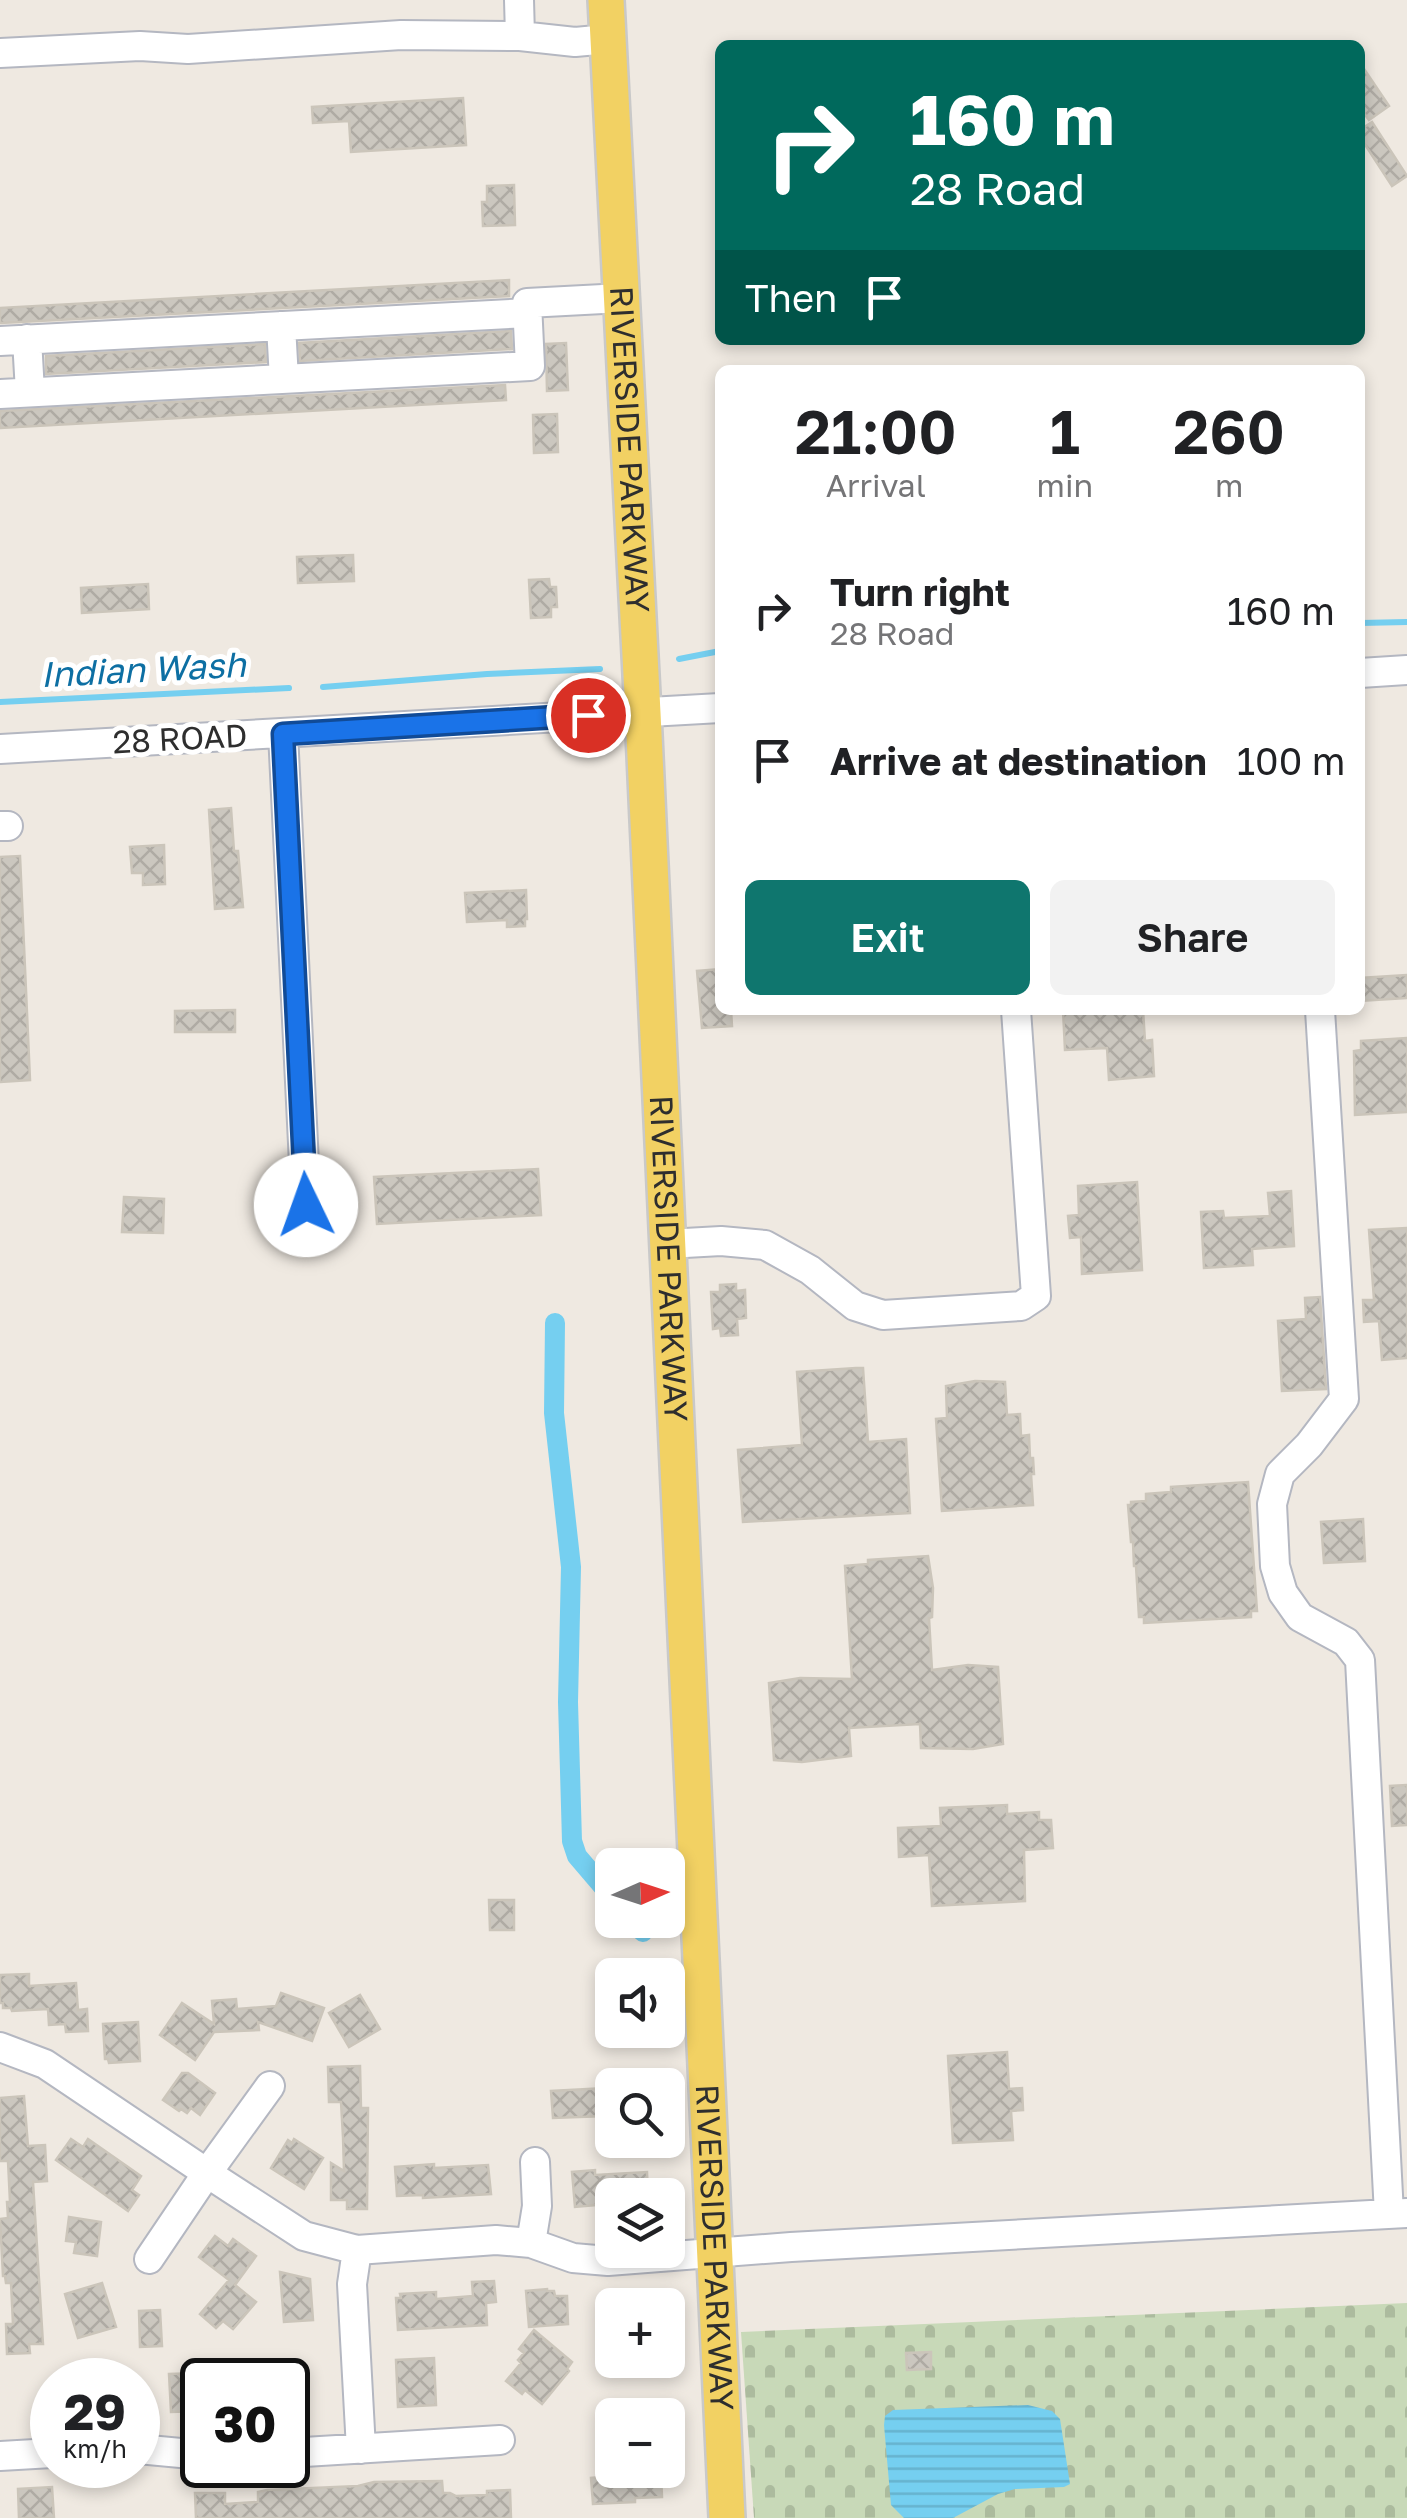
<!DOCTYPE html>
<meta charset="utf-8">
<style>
:root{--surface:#fff;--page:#f2f2f2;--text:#202124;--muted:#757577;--accent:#0f766e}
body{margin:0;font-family:"Golos Text",sans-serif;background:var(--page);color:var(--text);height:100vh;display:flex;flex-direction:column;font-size:38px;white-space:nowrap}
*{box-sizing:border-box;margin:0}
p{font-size:32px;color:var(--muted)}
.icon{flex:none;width:55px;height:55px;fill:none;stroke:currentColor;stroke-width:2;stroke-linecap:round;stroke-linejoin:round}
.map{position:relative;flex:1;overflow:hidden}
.panel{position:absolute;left:715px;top:365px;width:650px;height:650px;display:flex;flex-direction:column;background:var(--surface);border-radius:15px;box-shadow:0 5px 15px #0003}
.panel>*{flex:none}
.top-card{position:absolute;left:715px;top:40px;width:650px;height:305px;border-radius:15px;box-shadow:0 5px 15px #0003;background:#00695c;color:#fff;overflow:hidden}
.needle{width:65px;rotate:87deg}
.fabs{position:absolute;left:595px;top:1848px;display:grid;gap:20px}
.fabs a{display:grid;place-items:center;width:90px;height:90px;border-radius:15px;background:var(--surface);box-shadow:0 5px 15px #0003;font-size:50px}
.speed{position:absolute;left:30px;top:2358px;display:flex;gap:20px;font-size:50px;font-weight:700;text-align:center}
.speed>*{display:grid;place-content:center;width:130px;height:130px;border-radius:50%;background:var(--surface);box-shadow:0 5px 15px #0003;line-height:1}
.speed small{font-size:25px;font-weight:400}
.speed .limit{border:5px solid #111;border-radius:15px;background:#fff;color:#111}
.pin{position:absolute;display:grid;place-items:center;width:85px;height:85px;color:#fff;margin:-42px;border:5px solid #fff;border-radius:50%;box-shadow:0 2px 10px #0007}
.me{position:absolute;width:110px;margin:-55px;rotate:357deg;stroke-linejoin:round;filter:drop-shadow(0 0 8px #0008)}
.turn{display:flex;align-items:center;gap:35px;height:210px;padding:0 30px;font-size:45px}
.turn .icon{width:130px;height:130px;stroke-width:2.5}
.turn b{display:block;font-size:70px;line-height:85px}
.then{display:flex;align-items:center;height:95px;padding:0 30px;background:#0003;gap:20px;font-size:38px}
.eta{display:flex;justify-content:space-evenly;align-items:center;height:170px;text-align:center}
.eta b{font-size:60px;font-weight:600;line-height:70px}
.action{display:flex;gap:20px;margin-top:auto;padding:20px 30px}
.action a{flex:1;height:115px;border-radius:15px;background:var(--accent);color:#fff;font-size:40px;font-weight:600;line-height:115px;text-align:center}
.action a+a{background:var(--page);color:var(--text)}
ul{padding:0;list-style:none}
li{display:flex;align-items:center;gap:30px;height:150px;padding:0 30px}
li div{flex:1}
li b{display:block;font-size:38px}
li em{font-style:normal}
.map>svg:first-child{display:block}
.cemetery{fill:url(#cemetery-stones)}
.water{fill:url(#water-rules)}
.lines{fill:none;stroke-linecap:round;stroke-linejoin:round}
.stream{stroke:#75cff0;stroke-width:6}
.canal{stroke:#75cff0;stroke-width:20}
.building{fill:url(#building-cross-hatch);stroke:#cbc5ba;stroke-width:2.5}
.minor-casing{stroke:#b4b7c1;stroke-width:32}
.major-casing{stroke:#c9c9c9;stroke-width:40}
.minor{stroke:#fff;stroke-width:28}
.major{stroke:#f2d163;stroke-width:35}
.route-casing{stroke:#114b97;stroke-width:25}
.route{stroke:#1a73e8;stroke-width:18}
.labels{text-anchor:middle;stroke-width:10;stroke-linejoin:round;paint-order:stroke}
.street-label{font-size:32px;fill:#2e2e2e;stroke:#fff}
.water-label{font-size:35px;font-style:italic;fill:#0d6fa3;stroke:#fff}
</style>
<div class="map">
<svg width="1407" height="2518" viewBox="0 0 1407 2518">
<defs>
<pattern id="cemetery-stones" width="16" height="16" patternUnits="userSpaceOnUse" patternTransform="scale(2.5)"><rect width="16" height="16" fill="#c8d9b8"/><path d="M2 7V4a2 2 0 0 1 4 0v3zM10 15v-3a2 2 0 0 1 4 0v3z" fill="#acbb9e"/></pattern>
<pattern id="water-rules" width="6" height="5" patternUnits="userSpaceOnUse" patternTransform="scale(2.5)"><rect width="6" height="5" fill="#75cff0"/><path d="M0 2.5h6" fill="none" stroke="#66b2ce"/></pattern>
<pattern id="building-cross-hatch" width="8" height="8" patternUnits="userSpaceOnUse" patternTransform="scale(2.5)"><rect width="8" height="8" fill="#cbc7bf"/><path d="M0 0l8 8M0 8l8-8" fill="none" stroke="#afaba4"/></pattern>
</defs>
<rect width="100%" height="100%" fill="#efe9e1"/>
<path class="cemetery" d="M1407 2303V2518H754L741 2332Z"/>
<path class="water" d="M1028 2405 1052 2411 1060 2419 1070 2484 1064 2487 1015 2489 998 2494 953 2518H904L891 2505 884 2425 885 2416 893 2410Z"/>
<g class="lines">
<path class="stream" d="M1360 623 1407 622
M679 659 720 651
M323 687 487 674 600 669
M0 702 289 688"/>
<path class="canal" d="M555 1323 554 1413 571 1567 568 1702 572 1841 577 1856 612 1897
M632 1920 643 1932"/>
</g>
<path class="building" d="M1360 63 1389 106 1369 120 1360 108Z
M463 98 466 145 351 152 349 121 313 123 312 107Z
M1372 122 1407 176 1392 186 1360 137V130Z
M514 185 515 225 483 226 482 202H487V186Z
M509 280V296L0 323V308Z
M511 331 512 349 300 361 299 343Z
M566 343 568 390 547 391 546 344Z
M265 344 266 362 46 374V356Z
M505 385 506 400 0 428V411Z
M557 414 558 452 534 453 533 415Z
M353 555 354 581 298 583 297 557Z
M549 579 550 587H556L557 607H551V617L531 618 529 580Z
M148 584 149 609 82 613 81 588Z
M231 808 234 851H238L243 907 215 909 209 810Z
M164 845 165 884 143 885V873H132L130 847Z
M20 856 30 1080 0 1082V857Z
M526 890 527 919H525V926L507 927V920L467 922 465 893Z
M720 969V1010H731L732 1026 702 1028 697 971Z
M1407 975V998L1360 1001V978Z
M235 1010V1032H175V1011Z
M1063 1010H1143L1145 1041 1152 1040 1154 1076 1109 1080 1107 1048 1065 1050Z
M1407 1038V1112L1355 1115 1354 1051 1361 1050V1041Z
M538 1169 541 1215 377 1224 374 1177Z
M1137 1182 1142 1270 1082 1274 1081 1237 1070 1238 1068 1216 1079 1215 1078 1186Z
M1291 1191 1294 1246 1252 1249 1253 1265 1204 1268 1201 1212 1223 1211 1224 1218 1270 1216 1268 1193Z
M124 1197 164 1199 163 1233 122 1232Z
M1407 1228V1358L1382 1360 1379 1321 1364 1322 1363 1300H1374L1369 1230Z
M736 1284V1291L745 1290 746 1318 737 1319 738 1335 721 1336 720 1328 713 1329 711 1292H720V1285Z
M1320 1297 1326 1389 1282 1391 1278 1321 1306 1319 1305 1298Z
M856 1368H863L868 1442 906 1439 910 1513 743 1522 738 1450 802 1445 797 1372Z
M975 1381 1005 1382 1007 1415 1020 1414 1021 1436 1029 1435 1030 1458H1033L1034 1474H1031L1033 1505 942 1511 936 1419 947 1418 946 1386Z
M1248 1482 1257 1611H1251V1617L1144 1623V1617H1139L1136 1566H1134L1133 1542H1131L1128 1505H1131V1502L1146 1501V1494L1171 1492V1487Z
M1363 1519 1365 1561 1324 1563 1321 1522Z
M928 1556 933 1588 932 1617 929 1618 932 1670 968 1665 998 1667 1003 1744 973 1749 921 1748 920 1724 849 1728 851 1756 802 1762 774 1760 769 1683 800 1678 852 1679 845 1566 868 1564V1560Z
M1407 1785V1825L1392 1826 1390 1786Z
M1007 1805V1814L1039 1812V1820H1051L1053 1848 1024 1850 1025 1901 932 1906 929 1855 899 1857 898 1828 941 1826 940 1808Z
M489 1900H514V1930H490Z
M29 1974V1986L76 1983 78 2010 87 2009 88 2031 66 2032 65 2024 49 2025 48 2009 12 2011 11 2008H3V2003H0V1975Z
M281 1993 324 2008 312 2041 258 2022 259 2030 214 2032 195 2060 160 2035 182 2003 214 2024 212 2001 236 1999 237 2009 276 2006Z
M360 1995 380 2029 349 2047 329 2013Z
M138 2022 140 2061 109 2063 108 2059H105L103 2024Z
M1007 2052 1009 2089 1022 2088 1023 2110 1011 2111 1013 2140 953 2143 948 2056Z
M360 2066 361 2108H368L367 2209H347V2200H331V2163L344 2171 343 2137 341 2102H329L328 2067Z
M182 2073H188L215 2093 200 2115 191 2108 187 2113 181 2109 179 2111 163 2100Z
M605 2088 606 2116 553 2118 551 2091Z
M24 2096 28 2146 45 2145 47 2181 33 2182 43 2344H29L30 2353 7 2354 6 2324H13L11 2283H6L5 2276H3L0 2219 8 2218 7 2202H10L8 2161H0V2098Z
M71 2139 83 2147 88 2139 141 2176 132 2190 139 2195 128 2211 56 2160Z
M294 2139 323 2158 304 2189 271 2168 288 2140 292 2143Z
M434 2164V2168L488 2165 491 2194 423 2198V2195L397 2196 395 2167Z
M595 2170V2175L647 2172 648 2195H606L607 2204 575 2207 572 2172Z
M69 2217 101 2222 97 2256 74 2253 76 2242 66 2241Z
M215 2236 228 2246 233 2239 256 2256 235 2285 256 2302 233 2329 223 2321 216 2328 200 2314 229 2280 199 2257Z
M280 2272 310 2279 313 2320 284 2322Z
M494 2281 496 2302 486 2303 487 2325 398 2330 396 2298H401L400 2294 436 2292V2299L473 2296 472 2282Z
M102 2283 116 2327 78 2338 65 2294Z
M547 2289V2291H554L555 2296H567L568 2324 529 2327 526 2291Z
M160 2310 162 2346 140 2347 139 2311Z
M534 2330 572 2362 567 2369 569 2371 542 2404 525 2390 522 2394 506 2381 521 2363 518 2360 524 2353 519 2349Z
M931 2352V2369L907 2370 906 2353Z
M434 2358 436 2405 398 2407 396 2360Z
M202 2373V2411L171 2412 169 2374Z
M612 2470H632L633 2476 661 2475 662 2497 635 2498V2502L593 2504 591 2478 612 2476Z
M442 2481 443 2493H450L456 2496 487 2495V2491L510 2490 511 2518H196L195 2493H225V2504L258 2502V2492L267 2490 358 2486 374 2482Z
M52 2487 54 2518H19L18 2489Z"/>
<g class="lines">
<defs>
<path id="minor" d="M519 0 520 36
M0 53 140 46 188 49 401 35 520 36 575 42 608 39
M281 326 284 379
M27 339 30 392
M0 341 528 313
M0 394 530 366 527 303 622 298
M1360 673 1407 670
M283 733 306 1205
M0 749 720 708
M0 826H8
M1320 1010 1344 1399 1309 1445 1280 1474 1272 1504 1275 1566 1283 1593 1300 1617 1346 1642 1360 1660 1389 2214
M667 1244 721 1241 765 1245 810 1270 855 1306 883 1315 1021 1306 1036 1296 1016 1010
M0 2047 45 2064 207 2173 304 2236 357 2250 496 2240 531 2243 573 2258 608 2261 791 2247 1407 2213
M531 2243 537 2206 535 2162
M357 2250 352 2284 361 2449
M149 2259 207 2173 270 2086
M138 2449 202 2455
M288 2453 500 2440
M0 2456 52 2453"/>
<g id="major">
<path id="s1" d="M606 0 643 713 727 2518"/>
</g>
</defs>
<use href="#minor" class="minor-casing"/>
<use href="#major" class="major-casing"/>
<use href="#minor" class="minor"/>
<use href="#major" class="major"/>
</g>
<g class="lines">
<defs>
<path id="route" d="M306 1205 283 734 588 715"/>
</defs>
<use href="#route" class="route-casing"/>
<use href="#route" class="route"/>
</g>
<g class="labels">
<g class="street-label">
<text dy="11" stroke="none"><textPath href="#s1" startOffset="450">RIVERSIDE PARKWAY</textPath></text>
<text transform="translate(180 739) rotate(-3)" y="11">28 ROAD</text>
<text dy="11" stroke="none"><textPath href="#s1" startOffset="1260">RIVERSIDE PARKWAY</textPath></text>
<text dy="11" stroke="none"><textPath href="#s1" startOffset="2250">RIVERSIDE PARKWAY</textPath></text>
</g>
<g class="water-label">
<text transform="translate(143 670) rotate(-3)" y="12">Indian Wash</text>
</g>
</g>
</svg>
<div class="fabs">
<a><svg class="needle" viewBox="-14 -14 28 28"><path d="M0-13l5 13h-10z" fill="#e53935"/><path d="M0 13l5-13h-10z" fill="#757577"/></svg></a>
<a><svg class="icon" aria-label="sound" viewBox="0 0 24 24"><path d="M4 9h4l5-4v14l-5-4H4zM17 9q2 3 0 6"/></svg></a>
<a><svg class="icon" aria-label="search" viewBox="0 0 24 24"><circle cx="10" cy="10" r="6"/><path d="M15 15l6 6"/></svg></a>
<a><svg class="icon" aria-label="layers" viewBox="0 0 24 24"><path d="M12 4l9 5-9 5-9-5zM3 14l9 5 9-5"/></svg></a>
<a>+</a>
<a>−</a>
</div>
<div class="speed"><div>29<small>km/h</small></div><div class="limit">30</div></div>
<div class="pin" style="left:588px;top:715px;background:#d93025"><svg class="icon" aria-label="arrive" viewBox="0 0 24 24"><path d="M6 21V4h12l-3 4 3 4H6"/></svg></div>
<svg class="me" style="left:306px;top:1205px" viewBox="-20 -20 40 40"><circle r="19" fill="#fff"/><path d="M0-13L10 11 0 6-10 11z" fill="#1a73e8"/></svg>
<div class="top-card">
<div class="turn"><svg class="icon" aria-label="right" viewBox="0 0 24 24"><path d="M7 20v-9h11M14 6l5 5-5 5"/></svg><div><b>160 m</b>28 Road</div></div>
<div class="then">Then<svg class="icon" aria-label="arrive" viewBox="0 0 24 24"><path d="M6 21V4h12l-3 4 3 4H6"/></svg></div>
</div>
<section class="panel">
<div class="eta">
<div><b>21:00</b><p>Arrival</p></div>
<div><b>1</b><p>min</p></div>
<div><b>260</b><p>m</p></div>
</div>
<ul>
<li><svg class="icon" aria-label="right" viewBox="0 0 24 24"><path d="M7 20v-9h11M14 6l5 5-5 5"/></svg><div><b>Turn right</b><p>28 Road</p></div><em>160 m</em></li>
<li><svg class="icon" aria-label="arrive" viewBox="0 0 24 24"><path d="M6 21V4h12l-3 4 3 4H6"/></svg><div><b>Arrive at destination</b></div><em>100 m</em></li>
</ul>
<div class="action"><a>Exit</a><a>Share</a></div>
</section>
</div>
